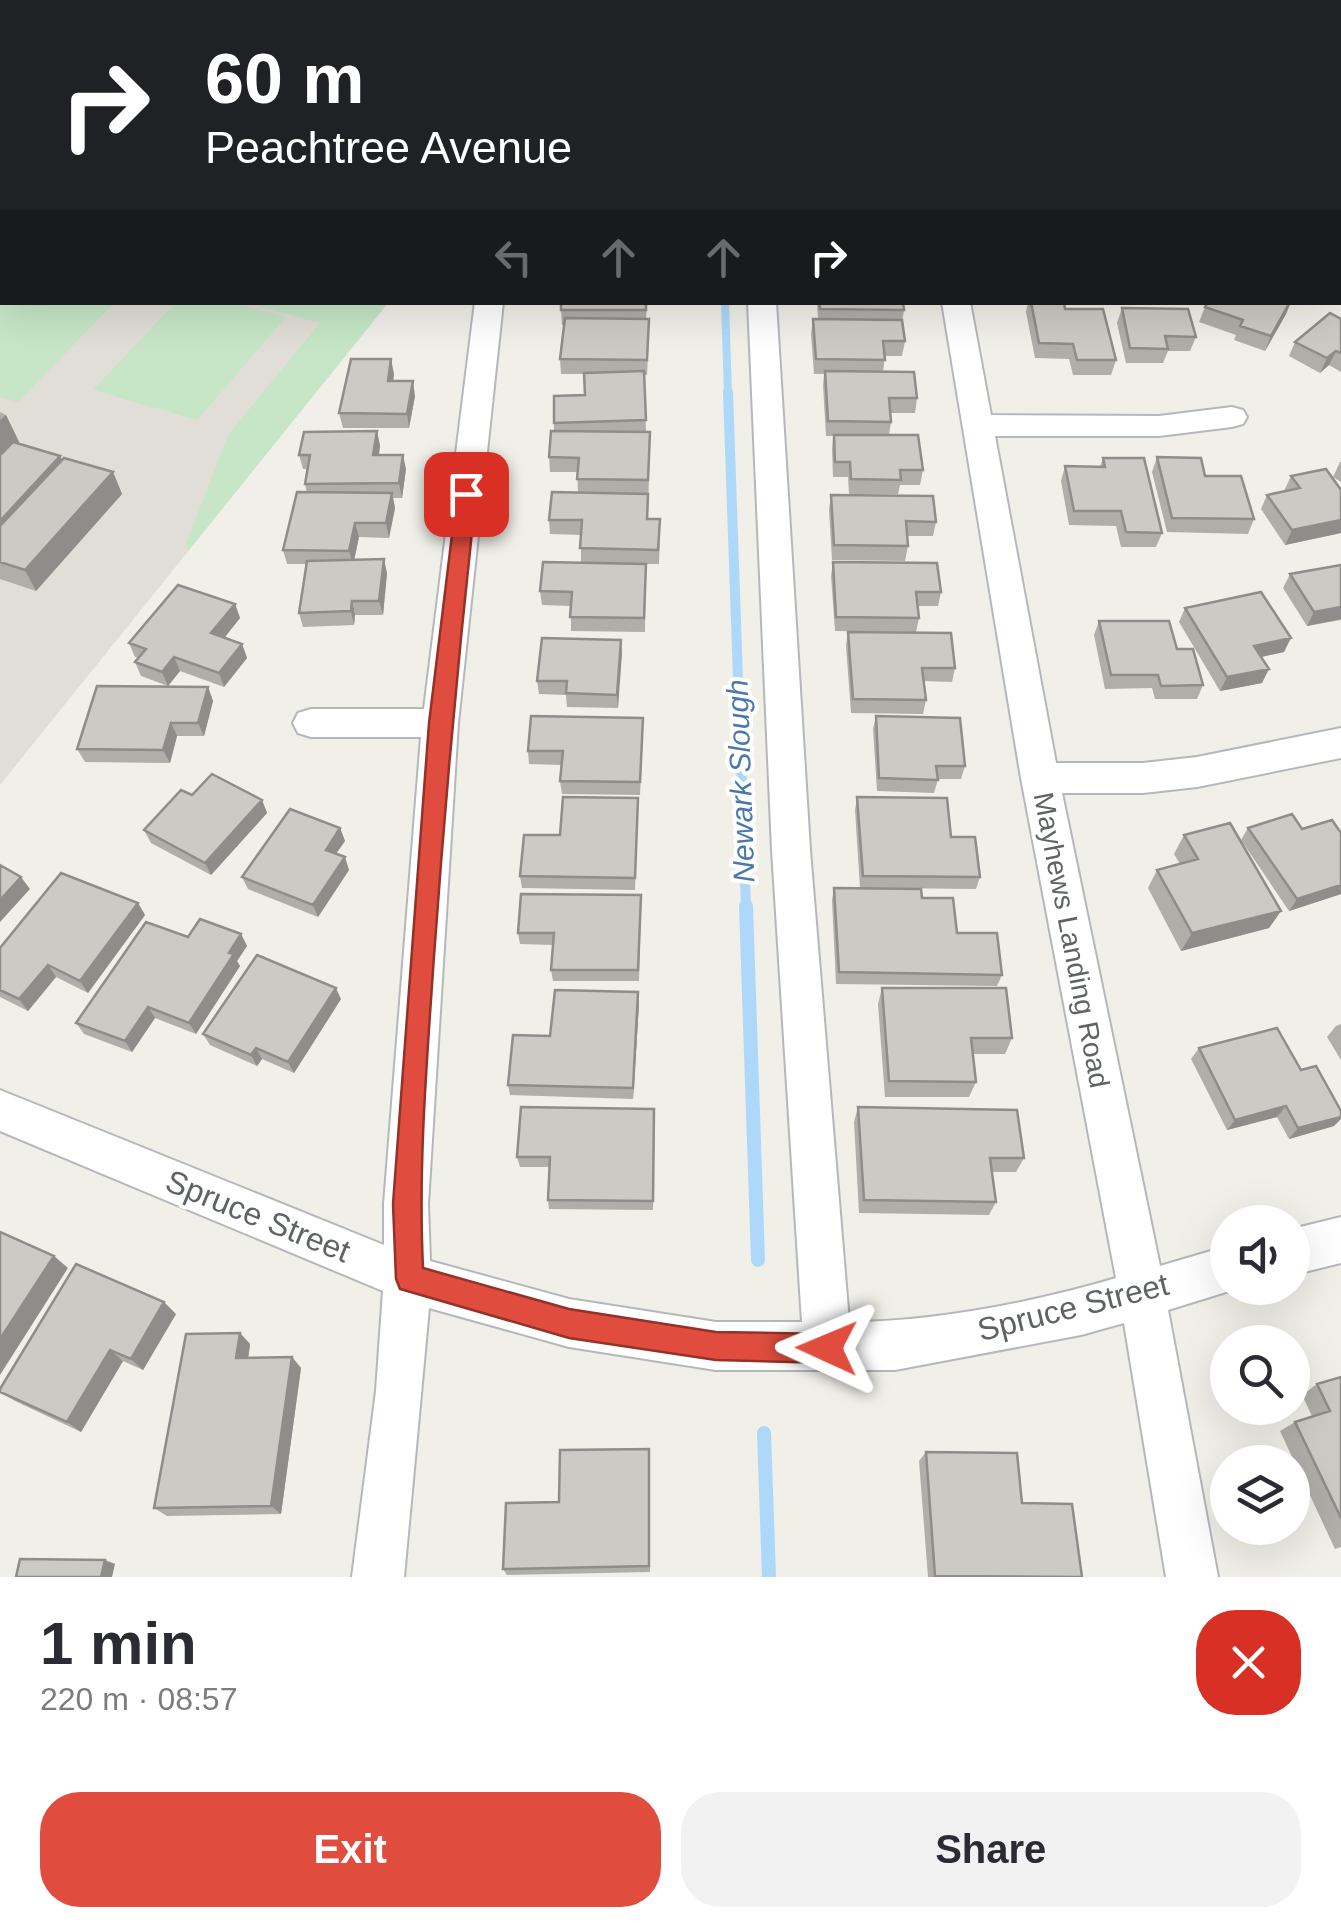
<!DOCTYPE html>
<meta charset="utf-8">
<style>
:root{--surface:#fff;--page:#f2f2f3;--text:#2b2b33;--muted:#7c7c81;--accent:#e04d3e}
body{margin:0;font-family:Helvetica,sans-serif;background:var(--page);color:var(--text);height:100vh;display:flex;flex-direction:column;font-size:38px;white-space:nowrap}
*{box-sizing:border-box;margin:0}
p{font-size:32px;color:var(--muted)}
.icon{flex:none;width:55px;height:55px;fill:none;stroke:currentColor;stroke-width:2;stroke-linecap:round;stroke-linejoin:round}
.map{position:relative;height:1577px;overflow:hidden}
.drawer{display:flex;flex-direction:column;background:var(--surface);flex:1}
.drawer>*{flex:none}
.guide{position:absolute;left:0px;top:0px;width:1342px;height:305px;box-shadow:0 10px 40px #0002;background:#202124;color:#fff;overflow:hidden}
.tools{position:absolute;left:1210px;top:1205px;display:grid;gap:20px}
.tools a{display:grid;place-items:center;width:100px;height:100px;border-radius:50%;background:var(--surface);box-shadow:0 10px 40px #0002;font-size:50px}
.pin{position:absolute;display:grid;place-items:center;width:85px;height:85px;color:#fff;margin:-42px;border-radius:20px;box-shadow:0 5px 15px #0006}
.me{position:absolute;width:110px;margin:-55px;rotate:271deg;stroke-linejoin:round;filter:drop-shadow(0 0 8px #0008)}
.turn{display:flex;align-items:center;gap:35px;height:210px;padding:0 40px;font-size:45px}
.turn .icon{width:130px;height:130px;stroke-width:2.5}
.turn b{display:block;font-size:70px;line-height:85px}
.lanes{display:flex;align-items:center;height:95px;padding:0 40px;background:#0003;justify-content:center;gap:50px;direction:ltr}
.lanes .off{opacity:.35}
.round{display:grid;place-items:center;flex:none;width:105px;height:105px;border-radius:40px;background:var(--page)}
.overview{display:flex;align-items:center;justify-content:space-between;height:170px;padding:0 40px}
h1{font-size:60px;font-weight:600;line-height:75px}
.primary-button{display:flex;gap:20px;margin-top:auto;padding:20px 40px}
.primary-button a{flex:1;height:115px;border-radius:40px;background:var(--accent);color:#fff;font-size:40px;font-weight:600;line-height:115px;text-align:center}
.primary-button a+a{background:var(--page);color:var(--text)}
.map>svg:first-child{display:block}
.education{fill:#e0ded6}
.green{fill:#c6e6c7}
.lines{fill:none;stroke-linecap:round;stroke-linejoin:round}
.stream-far2{stroke:#aed8fa;stroke-width:8}
.stream-far1{stroke:#aed8fa;stroke-width:10}
.stream{stroke:#aed8fa;stroke-width:14}
.minor-casing{stroke:#b5b8bb;stroke-width:4}
.minor{fill:#fff;fill-rule:evenodd}
.wall{fill:#afaea9}
.shaded-wall{fill:#8f8d89}
.building{fill:#cccac4;stroke:#8f8d89;stroke-width:2.5}
.route{fill:#e04d3e;stroke:#923228;stroke-width:2.5}
.labels{text-anchor:middle;stroke-width:8;stroke-linejoin:round;paint-order:stroke}
.street-label{font-size:28px;fill:#5f6367;stroke:#fff}
.water-label{font-size:30px;font-style:italic;fill:#4a78ad;stroke:#fff}
.near-street-label{font-size:32px;fill:#5f6367;stroke:#fff}
</style>
<div class="map">
<svg width="1341" height="1577" viewBox="0 0 1341 1577">
<rect width="100%" height="100%" fill="#f0efe8"/>
<path class="education" d="M0 98 2 302 388 303 0 785Z"/>
<path class="green" d="M0 98 2 302 114 303 18 402 0 397Z
M175 303H231L286 317 197 420 93 390Z
M247 303H388L188 551 186 544 228 435 320 323Z"/>
<g class="lines">
<path class="stream-far2" d="M725 302 728 395"/>
<path class="stream-far1" d="M728 392 746 908"/>
<path class="stream" d="M746 906 758 1260
M764 1433 769 1577"/>
<defs>
<path id="minor" d="M475 302H503L458 723 428 1204 430 1261 569 1299 716 1322H802L772 850 748 302H776L810 850 849 1322C932 1322 1036 1302 1116 1278L1021 778 942 302H970L991 415 1159 416 1232 407 1243 410 1247 417 1243 424 1232 427 1159 436H995L1056 763H1143L1197 757 1341 728V758L1197 787 1143 793H1062L1160 1266 1228 1246V1288H1239L1168 1310 1218 1577H1166L1124 1323 1081 1335 895 1370H716L569 1347 429 1308 404 1577H352L376 1391 383 1291 0 1131V1090L384 1245V1204L421 737H311L298 733 293 723 298 713 311 709H424Z
M1341 1217V1263L1292 1275V1229Z"/>
</defs>
<use href="#minor" class="minor-casing"/>
<use href="#minor" class="minor"/>
</g>
<path class="wall" d="M227 0H355V2H228Z
M512 0H576L574 2H513Z
M1110 0H1191L1190 2H1109Z
M647 302 646 319H649V334L647 375H644L646 432H650L648 519 660 534 659 564H646L645 632 571 631V606L542 605 540 591 581 563V535L550 534 549 520 578 492 577 472H550L549 457 554 432V423L585 395 584 374H561L560 359 564 325H562L561 310Z
M817 302H903L904 310 902 322 905 341 902 356H885L883 372 917 398 915 413H890L891 422 889 435 923 470 920 485H900L898 494H849L848 477H833L832 449 833 436H826L823 386 824 374H814L811 334 813 319H818Z
M1028 302H1064L1065 309 1116 360 1111 375H1073L1069 359 1035 358 1026 312Z
M1205 307 1286 314 1265 351 1234 340 1236 335 1199 322Z
M1122 308 1196 337 1190 351H1168L1163 363H1126L1117 323Z
M1341 319V372L1329 365 1320 373 1289 356 1295 342Z
M394 374 393 381 415 396 409 428H343L339 413Z
M0 412 6 415 19 442 18 443 60 456 62 460 113 472 122 494 36 591 0 579Z
M377 431 380 446 379 455 406 469 402 498H393L395 508 389 538 359 537 354 560 387 573 383 615H355L354 625 303 627 299 613 306 564H287L283 550 307 493 305 484 307 469H303L299 455Z
M1157 457 1205 476 1254 519 1248 534 1167 532 1152 472Z
M1103 458 1162 533 1156 547H1121L1116 526 1069 525 1061 481 1065 466 1100 467Z
M1340 462H1341V482L1333 477Z
M1291 476 1341 490V533L1285 545 1261 509 1267 495 1284 491Z
M831 495 936 522 933 536H907L908 546 905 561 832 560 829 510Z
M833 562 941 592 938 606H918L919 618 916 632 835 631 831 576Z
M1341 565V620L1307 626 1283 588 1290 574Z
M235 604 240 618 224 638 242 644 247 658 224 687 180 671 168 686 141 676 135 662 138 658 135 657 129 643Z
M1185 608 1284 652 1261 657 1262 683 1220 691 1179 622Z
M1099 621 1177 649 1203 685 1197 699H1155L1152 688 1105 689 1094 635Z
M848 632 955 668 952 682 924 681 926 700 923 714 851 713 846 646Z
M621 640 618 708 567 707 566 695 539 694 537 681Z
M208 687 213 701 204 736H177L170 763 85 762 77 749Z
M876 716 965 766 961 779H938L934 793 877 791 873 729Z
M643 731 640 795 562 794 560 781 562 765 529 764 528 751Z
M192 795 262 800 267 813 211 875 151 843 144 830Z
M857 797 951 837 980 877 976 889 883 888 922 898 957 933 1002 975 997 986 836 984 832 900 834 888H860L855 810Z
M638 798 635 890 522 888 520 876 560 835Z
M340 828 345 841 336 854 349 870 318 917 248 889 242 877Z
M1248 828 1302 829 1341 894 1289 911 1241 840Z
M1184 835 1281 911 1269 928 1181 951 1148 888 1157 870 1180 864 1174 854Z
M138 903 145 915 88 993 56 977 28 1011 0 997V948Z
M641 907 639 981H553L551 970 553 945 520 944 518 933Z
M241 934 247 946 237 961 240 966 196 1034 155 1018 132 1052 84 1034 76 1023Z
M882 988 1012 1038 1005 1054H972L976 1082 969 1097H885L878 1004Z
M341 999 294 1073 262 1059 257 1066 210 1045 203 1034Z
M639 1004 633 1099 510 1095 508 1085 550 1036Z
M1341 1024V1060L1327 1037 1336 1026Z
M1199 1048 1301 1070 1334 1126 1289 1139 1277 1117 1227 1130 1191 1059Z
M858 1107 1024 1158 1016 1172H992L996 1202 989 1215 859 1213 854 1122Z
M654 1109 653 1210 549 1209 548 1200 550 1167H520L517 1157Z
M176 1314 143 1370 123 1361 81 1432 15 1401 0 1392Z
M240 1333 250 1344 248 1358 292 1357 301 1368 281 1514 167 1516 154 1508Z
M1341 1377V1547L1335 1549 1280 1431 1295 1422 1312 1416 1302 1395 1317 1384Z
M649 1449 650 1572 507 1575 503 1569 559 1502Z
M926 1452 1022 1503 1082 1577H928L919 1461Z"/>
<path class="shaded-wall" d="M96 0H110L111 2H92Z
M562 0H576L574 2H559Z
M1291 302 1286 314 1265 351 1271 336Z
M1336 351 1329 365 1320 373 1327 358Z
M391 359 394 374 391 396 388 381Z
M413 381 415 396 409 428 407 414Z
M6 415 19 442 0 461V420Z
M377 431 380 446 376 470 373 455Z
M403 455 406 469 402 498 399 483Z
M60 456 70 478 0 554V521Z
M113 472 122 494 36 591 25 570Z
M392 493 395 508 389 538 386 523Z
M1341 520V533L1285 545 1292 530Z
M355 523 359 537 353 565 349 551Z
M384 559 387 573 383 615 379 601Z
M352 601 355 615 354 625 351 611Z
M235 604 240 618 217 647 211 633Z
M1341 607V619L1307 626 1314 612Z
M1291 638 1284 652 1247 660 1254 646Z
M621 640 622 654 618 708 617 695Z
M242 644 247 658 224 687 219 673Z
M174 657 180 671 168 686 162 672Z
M1269 669 1262 683 1220 691 1227 677Z
M208 687 213 701 204 736 198 723Z
M171 723 177 736 170 763 163 750Z
M262 800 267 813 211 875 205 863Z
M340 828 345 841 330 862 326 850Z
M345 857 349 870 318 917 313 905Z
M21 877 30 889 0 922V900Z
M1341 885V894L1289 911 1297 899Z
M138 903 145 915 88 993 80 981Z
M1281 911 1269 928 1181 951 1192 933Z
M241 934 247 946 237 961 240 966 196 1034 189 1023 229 953Z
M48 965 56 977 28 1011 19 999Z
M336 988 341 999 294 1073 288 1062Z
M638 992 639 1004 633 1099V1088Z
M148 1007 155 1018 132 1052 125 1041Z
M256 1048 262 1059 257 1066 251 1055Z
M1286 1106 1277 1117 1227 1130 1235 1120Z
M1341 1117V1119L1334 1126 1289 1139 1298 1128Z
M54 1256 68 1268 0 1375V1339Z
M164 1302 176 1314 143 1370 131 1359Z
M240 1333 250 1344 247 1368 236 1358Z
M110 1350 123 1361 81 1432 67 1422Z
M292 1357 301 1368 281 1514 271 1506Z
M105 1560 115 1564 112 1577H101Z"/>
<path class="building" d="M16 0H71L67 2H23Z
M291 0H343L340 2H288Z
M363 0H419L416 2H360Z
M433 0H463L460 2H430Z
M678 0H752L751 2H675Z
M911 0H973L985 2H909Z
M1112 0H1162L1174 2H1114L1115 1Z
M2 30V57L0 48V31Z
M561 302H646V310H561Z
M819 302H903L904 310 820 309Z
M1031 302H1064L1065 309H1103L1116 360H1077L1073 344 1039 343Z
M1208 302H1290L1271 336 1240 326 1243 320 1205 307Z
M1122 308 1188 309 1196 337 1165 336 1168 349 1130 348Z
M1330 313 1341 319V353L1336 351 1327 358 1295 342Z
M565 318 649 319 647 360 560 359Z
M813 319 902 320 905 341H883L885 360 816 359Z
M351 359H391L388 381H413L407 414 339 413Z
M644 371 646 420 554 423V396L585 395 584 373Z
M825 371 914 372 917 398H889L891 422 828 421Z
M377 431 373 455H403L399 483 305 484 310 455H299L304 432Z
M551 431 650 432 648 480 577 479 579 458 549 457Z
M834 435H918L923 470H900L901 480 851 479 850 462H835Z
M13 442 60 456 0 521V455Z
M1157 457 1201 458 1205 476H1241L1254 519 1172 518Z
M64 458 113 472 25 570 0 562V526Z
M1103 458H1144L1162 533 1126 532 1121 511H1074L1065 466 1105 467Z
M1326 469 1341 490V520L1292 530 1267 495 1300 488 1291 476Z
M297 492 392 493 386 523H355L349 551 283 550Z
M552 492 648 494 647 519H660L658 550 580 548 582 520H549Z
M831 495 933 496 936 522 906 521 908 546 834 545Z
M384 559 379 601H352L351 611 299 613 307 561Z
M543 562 646 564 644 618 570 617 572 592 540 591Z
M833 562 937 563 941 592H916L919 618 836 617Z
M1341 565V607L1314 612 1290 574Z
M178 585 235 604 211 633 242 644 219 673 174 657 162 672 135 662 146 649 129 643Z
M1261 592 1291 638 1254 646 1269 669 1227 677 1185 608Z
M1099 621H1169L1177 649H1193L1203 685 1161 686 1158 675H1111Z
M848 632 951 633 955 668H922L926 700 853 699Z
M542 638 621 640 617 695 566 693 567 681H537Z
M97 686 208 687 198 723H171L163 750 77 749Z
M531 716 643 718 640 782 560 781 563 751H528Z
M876 716 960 718 965 766H936L938 780 879 778Z
M212 774 262 800 205 863 144 830 181 790 192 795Z
M563 797 638 798 635 878 520 876 524 835H560Z
M857 797 947 798 951 837H975L980 877 863 876Z
M290 809 340 828 326 850 345 857 313 905 242 877Z
M1292 814 1302 829 1332 820 1341 833V885L1297 899 1248 828Z
M1230 823 1281 911 1192 933 1157 870 1198 859 1184 835Z
M0 865 21 877 0 900Z
M61 873 138 903 80 981 48 965 19 999 0 990V948Z
M834 888 921 889 922 898H953L957 933H997L1002 975 839 972Z
M521 894 641 895 638 970H551L554 933H518Z
M200 919 241 934 229 953 234 954 189 1023 148 1007 125 1041 76 1023 146 922 188 937Z
M257 955 336 988 288 1062 256 1048 251 1055 203 1034Z
M882 988H1006L1012 1038H971L976 1082 889 1081Z
M555 990 638 992 633 1088 508 1085 513 1035 550 1036Z
M1277 1028 1301 1070 1316 1066 1341 1111V1117L1298 1128 1286 1106 1235 1120 1199 1048Z
M521 1107 654 1109 653 1201 548 1200 550 1157H517Z
M858 1107 1017 1110 1024 1158H990L996 1202 864 1200Z
M0 1232 54 1256 0 1339Z
M76 1264 164 1302 131 1359 110 1350 67 1422 0 1392V1389Z
M240 1333 236 1358 292 1357 271 1506 154 1508 186 1334Z
M1341 1377V1518L1295 1422 1330 1411 1317 1384Z
M649 1449V1566L503 1569 506 1503 559 1502 560 1450Z
M926 1452 1017 1453 1022 1503 1072 1504 1082 1577 935 1576Z
M20 1559 105 1560 101 1577H16Z"/>
<path class="route" d="M466 487 476 494C459 648 445 802 434 956 427 1060 418 1164 423 1268L569 1309 716 1332 827 1334 837 1338 841 1348 837 1358 827 1363 716 1360 569 1338 400 1289 396 1279 393 1204 429 723 457 494Z"/>
<g class="labels">
<g class="street-label">
<text transform="translate(1072 940) rotate(79)" y="10">Mayhews Landing Road</text>
</g>
<g class="water-label">
<text transform="translate(741 781) rotate(-92)" y="10">Newark Slough</text>
</g>
<g class="near-street-label">
<text transform="translate(258 1216) rotate(22)" y="11">Spruce Street</text>
<text transform="translate(1073 1307) rotate(-14)" y="11">Spruce Street</text>
</g>
</g>
</svg>
<div class="tools">
<a><svg class="icon" aria-label="sound" viewBox="0 0 24 24"><path d="M4 9h4l5-4v14l-5-4H4zM17 9q2 3 0 6"/></svg></a>
<a><svg class="icon" aria-label="search" viewBox="0 0 24 24"><circle cx="10" cy="10" r="6"/><path d="M15 15l6 6"/></svg></a>
<a><svg class="icon" aria-label="layers" viewBox="0 0 24 24"><path d="M12 4l9 5-9 5-9-5zM3 14l9 5 9-5"/></svg></a>
</div>
<div class="pin" style="left:466px;top:494px;background:#d93025"><svg class="icon" aria-label="arrive" viewBox="0 0 24 24"><path d="M6 21V4h12l-3 4 3 4H6"/></svg></div>
<svg class="me" style="left:827px;top:1348px" viewBox="-20 -20 40 40"><path d="M0-17L14 15 0 8-14 15z" fill="#e04d3e" stroke="#fff" stroke-width="4"/></svg>
<div class="guide">
<div class="turn"><svg class="icon" aria-label="right" viewBox="0 0 24 24"><path d="M7 20v-9h11M14 6l5 5-5 5"/></svg><div><b>60 m</b>Peachtree Avenue</div></div>
<div class="lanes"><svg class="icon off" aria-label="left" viewBox="0 0 24 24"><path d="M17 20v-9H6M10 6l-5 5 5 5"/></svg><svg class="icon off" aria-label="ahead" viewBox="0 0 24 24"><path d="M12 20V5M6 11l6-6 6 6"/></svg><svg class="icon off" aria-label="ahead" viewBox="0 0 24 24"><path d="M12 20V5M6 11l6-6 6 6"/></svg><svg class="icon" aria-label="right" viewBox="0 0 24 24"><path d="M7 20v-9h11M14 6l5 5-5 5"/></svg></div>
</div>
</div>
<section class="drawer">
<div class="overview"><div><h1>1 min</h1><p>220 m · 08:57</p></div><a class="round" style="background:#d93025;color:#fff"><svg class="icon" aria-label="close" viewBox="0 0 24 24"><path d="M6 6l12 12M18 6L6 18"/></svg></a></div>
<div class="primary-button"><a>Exit</a><a>Share</a></div>
</section>
